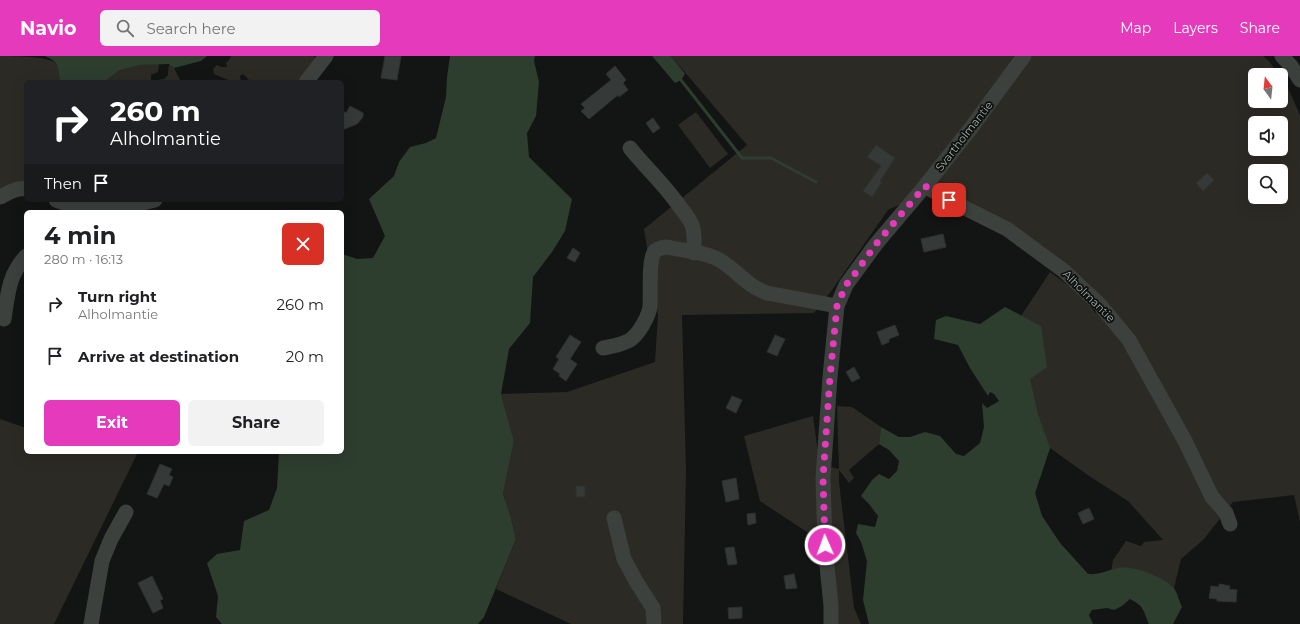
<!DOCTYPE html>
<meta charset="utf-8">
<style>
:root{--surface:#fff;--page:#f2f2f2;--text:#202124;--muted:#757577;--accent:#e63abc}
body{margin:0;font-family:Montserrat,sans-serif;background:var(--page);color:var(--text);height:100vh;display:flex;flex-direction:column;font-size:15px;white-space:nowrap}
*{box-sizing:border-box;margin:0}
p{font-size:13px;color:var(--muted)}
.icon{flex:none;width:22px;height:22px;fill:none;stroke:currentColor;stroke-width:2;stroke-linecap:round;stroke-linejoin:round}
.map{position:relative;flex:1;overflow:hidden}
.drawer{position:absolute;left:24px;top:154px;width:320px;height:244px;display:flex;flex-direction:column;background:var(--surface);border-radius:6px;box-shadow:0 4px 16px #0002}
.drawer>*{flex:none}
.guide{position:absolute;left:24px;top:24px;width:320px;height:122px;border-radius:6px;box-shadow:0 4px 16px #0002;background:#202124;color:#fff;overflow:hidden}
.needle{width:26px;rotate:345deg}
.fabs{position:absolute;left:1248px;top:12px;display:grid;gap:8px}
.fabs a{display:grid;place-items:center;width:40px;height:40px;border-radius:6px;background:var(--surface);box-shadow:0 4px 16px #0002;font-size:20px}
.pin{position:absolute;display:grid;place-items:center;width:34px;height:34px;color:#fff;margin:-17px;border-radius:8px;box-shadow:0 2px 6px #0006}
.me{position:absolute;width:44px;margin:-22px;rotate:358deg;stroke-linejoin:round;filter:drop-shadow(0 0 3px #0008)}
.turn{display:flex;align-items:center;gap:14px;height:84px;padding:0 20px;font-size:18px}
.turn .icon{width:52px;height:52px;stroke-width:2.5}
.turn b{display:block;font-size:28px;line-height:34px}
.then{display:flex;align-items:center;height:38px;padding:0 20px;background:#0003;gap:8px;font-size:15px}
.round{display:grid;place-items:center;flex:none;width:42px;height:42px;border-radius:6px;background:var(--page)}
.summary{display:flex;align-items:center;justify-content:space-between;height:68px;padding:0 20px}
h1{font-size:24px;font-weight:700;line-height:30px}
.button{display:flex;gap:8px;margin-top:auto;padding:8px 20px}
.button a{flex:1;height:46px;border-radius:6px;background:var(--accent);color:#fff;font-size:16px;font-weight:700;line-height:46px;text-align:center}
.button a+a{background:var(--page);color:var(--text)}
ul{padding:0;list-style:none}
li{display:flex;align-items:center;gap:12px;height:52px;padding:0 20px}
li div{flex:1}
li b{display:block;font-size:15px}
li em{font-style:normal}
header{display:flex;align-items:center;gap:24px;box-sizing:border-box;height:56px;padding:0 20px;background:var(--accent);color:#fff}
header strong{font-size:19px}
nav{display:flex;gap:22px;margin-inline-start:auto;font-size:14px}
.search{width:280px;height:36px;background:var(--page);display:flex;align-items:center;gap:10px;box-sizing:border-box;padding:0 14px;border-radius:6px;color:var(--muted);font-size:15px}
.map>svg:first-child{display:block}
.green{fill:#2c2a24;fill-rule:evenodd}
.water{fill:#2d3d2e}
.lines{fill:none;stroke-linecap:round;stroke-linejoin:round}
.stream{stroke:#2d3d2e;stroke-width:3}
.building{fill:#353a38;stroke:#2d312f}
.minor{stroke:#3c413e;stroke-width:15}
.route{stroke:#e63abc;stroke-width:7;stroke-dasharray:0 12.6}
.labels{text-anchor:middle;stroke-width:3.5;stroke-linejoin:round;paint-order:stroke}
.street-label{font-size:11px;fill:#a6b4aa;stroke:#0e100f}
</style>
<header>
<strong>Navio</strong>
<div class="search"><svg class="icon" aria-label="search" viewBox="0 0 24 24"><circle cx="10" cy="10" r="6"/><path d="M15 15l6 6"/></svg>Search here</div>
<nav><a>Map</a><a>Layers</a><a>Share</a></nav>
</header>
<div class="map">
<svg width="1300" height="568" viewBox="0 0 1300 568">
<rect width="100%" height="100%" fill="#131514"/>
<path class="green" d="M0 0C14 0 49 0 57 8 60 12 59 21 61 26H26V131L0 137Z
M231 0H314L318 6 304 26H251L243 18 240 20 241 26H233L214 18 213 13 217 9 221 11H227L226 7 230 3Z
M671 0H1263L1269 5 1279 19H1255V45H1281V22L1287 30 1300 59V466L1294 439 1233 446 1204 483 1181 503 1174 532 1154 519 1119 512 1111 515 1113 504 1126 485 1141 490 1144 486 1163 484 1128 445 1092 422 1050 392 1035 437 1042 460 1060 487 1088 518 1093 519 1092 527 1024 476 1030 323 1014 256 1021 260 1050 216 1081 239 1096 258 1094 236 936 132 888 154 832 234 814 257 682 259 686 416 683 568H571L496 533 516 483 510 458 503 438 514 385 501 338 567 336 655 306 658 259 644 173 747 89ZM1255 67H1281V93H1255ZM1255 115H1281V141H1255Z
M159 8 158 16 151 19V24L150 26H104L120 14 141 9Z
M169 8 174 12 181 26H159V24L164 23 168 19V16Z
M696 56 728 98 710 112 678 69Z
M837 350 852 351 881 371 879 388 849 414 854 422 849 427 839 414V426L854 552 861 568H837L827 410 839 413Z
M813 360 818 397 819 484 760 445 744 380Z
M0 363 26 372V396H138L54 568H0Z"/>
<path class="water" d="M45 0H207L201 5 174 12 169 8 141 9 120 14 104 26H61C56 12 63 8 45 0Z
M450 0H535L534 5 539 26 536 60 527 77 529 101 572 143 565 175 552 196 533 221 530 267 509 293 501 338 514 385 503 438 510 458 516 483 484 561 478 568H222L216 561 218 540 207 507 217 498 240 494 244 465 269 454 277 432 279 396H342V198L357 203 373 202 385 180 369 143 394 120 399 106 410 91 426 87 436 82 446 41 447 21Z
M652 0H671L685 18 681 24 675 27Z
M1005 251 1041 270 1047 311 1030 323 1038 358 1050 392 1035 437 1042 460 1060 487 1088 518C1099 519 1108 514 1118 512 1134 509 1161 520 1173 531 1177 535 1179 545 1182 551L1173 568H1149C1143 554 1144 550 1130 543L1122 550 1114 554 1107 552 1092 554 1089 559 1093 568H869L863 544 867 505 861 486 856 477 858 468 875 471 878 460 869 448 861 440 872 424 879 418 889 423 897 415 899 405 889 394 879 388 881 371 899 381H910L925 376 940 380 956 398 964 400 980 387 984 371 982 347 987 352 999 345 994 338 990 336 988 340 970 312 958 289 934 283 936 264 946 260 980 268Z"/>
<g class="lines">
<path class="stream" d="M681 24 742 102H771L816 126"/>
</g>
<path class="building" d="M385 0H401L397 24 381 22Z
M615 10 626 24 623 27 628 34 619 41 618 39 589 63 581 55 585 52 581 48 611 24 606 18Z
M350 50 363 57V61L357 68 342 74V54L346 57Z
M653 62 660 72 653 77 646 67Z
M876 89 895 102 880 125 882 126 872 141 863 135 881 110 867 101Z
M1207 117 1214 124 1203 135 1196 127Z
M943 178 946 191 924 196 921 183Z
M573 192 580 197 575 206 567 202Z
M895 269 899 279 889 283V286L882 289 877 276Z
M570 279 581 286 570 303 577 308 566 325 559 320 560 318 553 313 559 303 556 301Z
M775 279 785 283 777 300 767 296Z
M854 311 860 322 852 326 846 316Z
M732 340 742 344 736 357 726 352Z
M160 408 172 413 169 419 173 421 169 430 164 428 157 442 147 438Z
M736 422 739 443 726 446 722 425Z
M576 430H585V441H576Z
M1089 452 1094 463 1083 468 1078 457Z
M755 457 756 467 748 469 747 458Z
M734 491 737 508 728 509 725 492Z
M794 518 797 532 786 533 784 520Z
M152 520 163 543 160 544 163 552 153 557 138 527Z
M1219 528 1230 530 1229 533 1237 534 1236 546 1217 545V543L1209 542 1211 530 1219 531Z
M742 551V562L729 563 728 552Z"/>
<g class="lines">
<path class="minor" d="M1282 0 1291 10 1300 24
M306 26 326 0
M630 92C646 112 665 129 680 151 684 156 689 162 692 169 695 177 694 188 694 197
M925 130 949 144 1007 173 1064 215 1101 250 1129 284 1185 385 1212 441 1226 457 1230 468
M0 141C8 137 17 131 26 133
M56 144C92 159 119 153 155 144
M4 263C8 238 8 220 26 200
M603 292C612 290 622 289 630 284 639 278 649 260 650 250 651 238 648 203 655 195 659 192 662 191 667 191 684 195 709 196 724 207 739 217 749 231 767 237L837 250
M614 462 624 503 637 527 653 552 654 568
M91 568 102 505 111 483 126 456
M831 568V550L825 489 823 422 830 321 837 250 846 229 876 188 925 130 971 72 1024 0"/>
</g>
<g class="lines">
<path class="route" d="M825 489 823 422 830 321 837 250 846 229 854 219 876 188 925 130 949 144"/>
</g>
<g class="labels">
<g class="street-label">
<text transform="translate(964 80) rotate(-52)" y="4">Svartholmantie</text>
<text transform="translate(1089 240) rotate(45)" y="4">Alholmantie</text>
</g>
</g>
</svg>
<div class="fabs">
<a><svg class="needle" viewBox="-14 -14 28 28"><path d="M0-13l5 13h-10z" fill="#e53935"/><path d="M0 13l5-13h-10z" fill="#757577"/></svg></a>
<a><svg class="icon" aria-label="sound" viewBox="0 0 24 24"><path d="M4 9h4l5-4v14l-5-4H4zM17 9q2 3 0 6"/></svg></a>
<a><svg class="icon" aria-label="search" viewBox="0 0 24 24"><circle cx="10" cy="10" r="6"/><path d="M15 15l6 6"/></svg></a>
</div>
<div class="pin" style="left:949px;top:144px;background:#d93025"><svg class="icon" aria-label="arrive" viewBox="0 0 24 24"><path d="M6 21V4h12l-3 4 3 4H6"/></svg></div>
<svg class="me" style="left:825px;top:489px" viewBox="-20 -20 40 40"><circle r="17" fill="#e63abc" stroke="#fff" stroke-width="3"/><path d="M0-11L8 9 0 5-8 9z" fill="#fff"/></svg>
<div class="guide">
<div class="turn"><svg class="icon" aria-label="right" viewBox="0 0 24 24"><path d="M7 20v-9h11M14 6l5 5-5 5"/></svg><div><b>260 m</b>Alholmantie</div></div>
<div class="then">Then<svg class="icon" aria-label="arrive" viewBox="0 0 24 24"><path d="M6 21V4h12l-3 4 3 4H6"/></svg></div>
</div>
<section class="drawer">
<div class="summary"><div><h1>4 min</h1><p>280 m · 16:13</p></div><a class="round" style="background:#d93025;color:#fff"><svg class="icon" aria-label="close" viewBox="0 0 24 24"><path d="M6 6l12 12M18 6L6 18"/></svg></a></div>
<ul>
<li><svg class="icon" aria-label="right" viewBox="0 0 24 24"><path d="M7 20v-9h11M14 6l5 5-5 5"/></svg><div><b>Turn right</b><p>Alholmantie</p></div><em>260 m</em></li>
<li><svg class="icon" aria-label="arrive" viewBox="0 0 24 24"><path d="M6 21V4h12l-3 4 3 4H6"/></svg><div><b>Arrive at destination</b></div><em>20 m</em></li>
</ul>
<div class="button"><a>Exit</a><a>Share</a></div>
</section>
</div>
